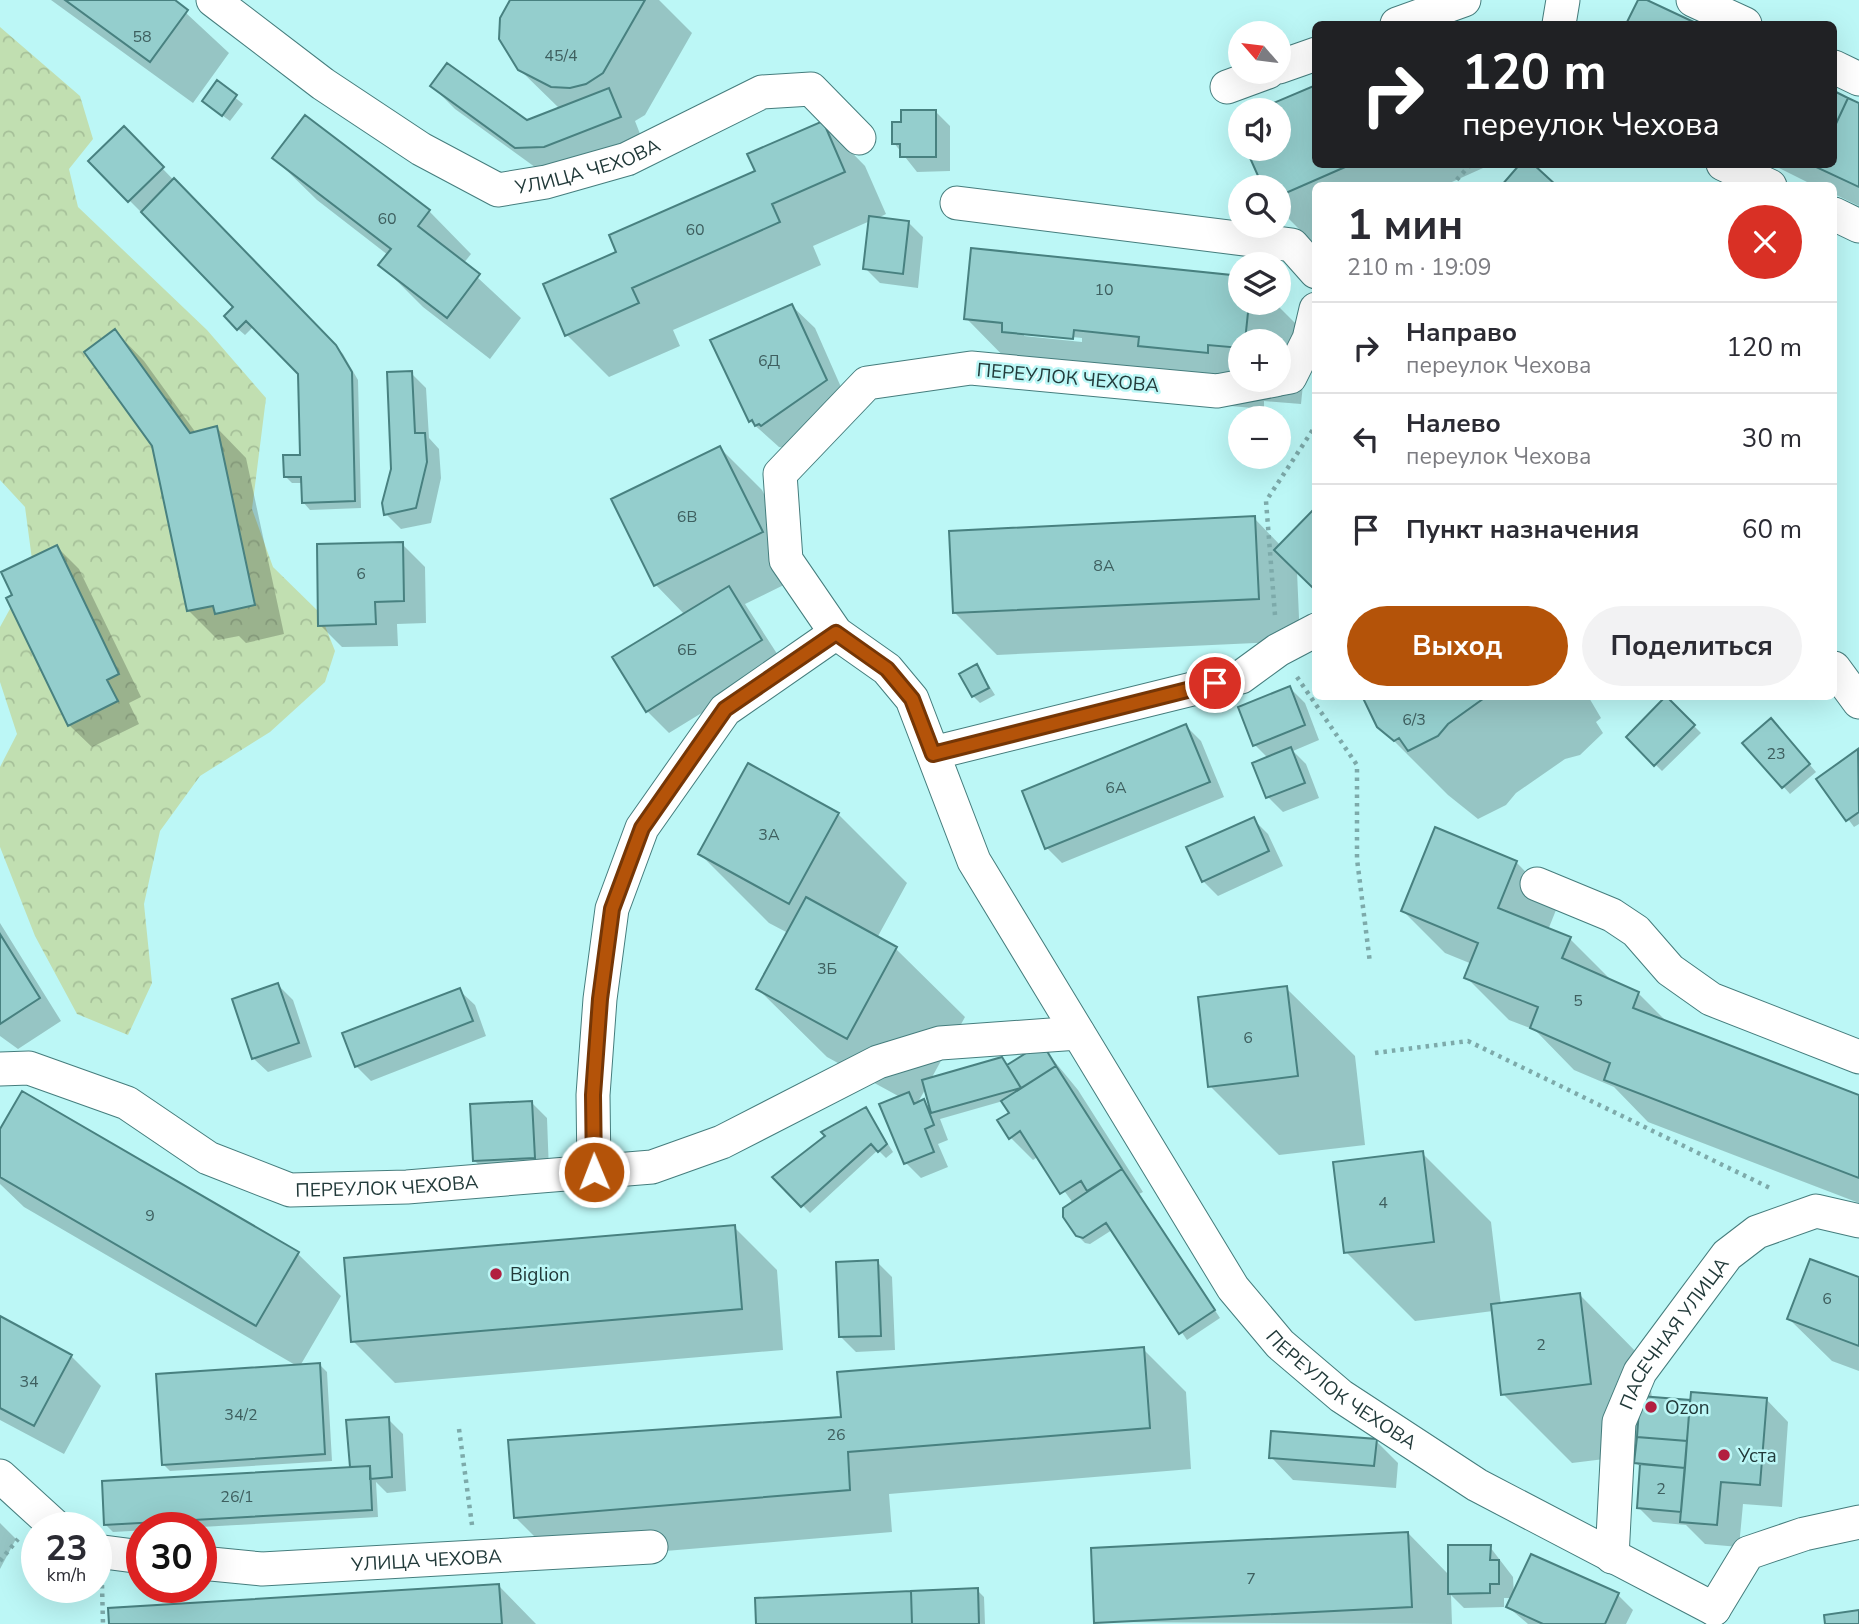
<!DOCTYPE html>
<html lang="ru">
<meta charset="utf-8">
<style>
:root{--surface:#fff;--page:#f2f2f3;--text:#2b2b33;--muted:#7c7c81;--line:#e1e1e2;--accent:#b45309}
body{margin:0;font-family:"Nunito Sans",sans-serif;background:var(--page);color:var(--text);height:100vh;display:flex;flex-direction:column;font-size:26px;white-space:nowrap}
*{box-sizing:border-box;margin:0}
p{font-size:23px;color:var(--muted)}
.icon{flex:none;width:38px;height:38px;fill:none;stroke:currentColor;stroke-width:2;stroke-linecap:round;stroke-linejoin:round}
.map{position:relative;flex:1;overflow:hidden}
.side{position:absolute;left:1312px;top:182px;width:525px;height:518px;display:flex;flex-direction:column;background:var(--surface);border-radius:10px;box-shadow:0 7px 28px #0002}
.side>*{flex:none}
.hud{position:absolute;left:1312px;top:21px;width:525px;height:147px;border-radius:10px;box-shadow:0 7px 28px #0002;background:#202124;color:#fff;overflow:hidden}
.needle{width:46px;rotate:298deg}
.buttons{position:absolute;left:1228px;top:21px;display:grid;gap:14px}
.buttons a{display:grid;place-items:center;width:63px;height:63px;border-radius:50%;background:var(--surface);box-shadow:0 7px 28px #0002;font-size:35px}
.speed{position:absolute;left:21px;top:1512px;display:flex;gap:14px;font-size:35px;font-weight:700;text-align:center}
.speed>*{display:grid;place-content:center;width:91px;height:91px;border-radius:50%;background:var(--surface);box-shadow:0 7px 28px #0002;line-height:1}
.speed small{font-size:18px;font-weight:400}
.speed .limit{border:10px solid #d22;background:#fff;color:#111}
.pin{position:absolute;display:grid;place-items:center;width:60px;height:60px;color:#fff;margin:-30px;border:4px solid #fff;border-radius:50%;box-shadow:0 2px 7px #0007}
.me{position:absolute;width:77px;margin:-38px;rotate:359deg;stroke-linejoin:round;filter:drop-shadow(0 0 5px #0008)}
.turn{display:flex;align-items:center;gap:24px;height:147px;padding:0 35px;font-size:32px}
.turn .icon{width:91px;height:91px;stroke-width:2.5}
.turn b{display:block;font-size:49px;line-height:60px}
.round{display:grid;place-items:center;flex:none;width:74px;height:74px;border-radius:37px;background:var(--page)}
.overview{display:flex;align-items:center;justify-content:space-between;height:119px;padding:0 35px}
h1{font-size:42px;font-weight:700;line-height:52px}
.primary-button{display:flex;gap:14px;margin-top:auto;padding:14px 35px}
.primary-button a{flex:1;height:80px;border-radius:42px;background:var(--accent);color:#fff;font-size:28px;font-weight:700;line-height:80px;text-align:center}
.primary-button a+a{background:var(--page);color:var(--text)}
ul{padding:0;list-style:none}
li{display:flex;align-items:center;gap:21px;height:91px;padding:0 35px;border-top:2px solid var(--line)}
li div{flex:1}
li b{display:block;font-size:26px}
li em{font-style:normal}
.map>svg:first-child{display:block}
.forest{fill:url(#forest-crowns)}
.shadow{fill:#0003;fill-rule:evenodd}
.building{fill:#94cecd;stroke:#488180;stroke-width:2}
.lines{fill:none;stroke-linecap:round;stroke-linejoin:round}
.minor-casing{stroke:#457d7d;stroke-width:35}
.path{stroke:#7daaaa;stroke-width:4.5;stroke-dasharray:3.5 5;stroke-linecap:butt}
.minor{stroke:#fff;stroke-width:33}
.route-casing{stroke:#753606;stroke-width:18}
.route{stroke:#b45309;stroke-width:12}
.poi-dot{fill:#b21f40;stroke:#bcf7f6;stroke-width:2.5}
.labels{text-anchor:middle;stroke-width:5;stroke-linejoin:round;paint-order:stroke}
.number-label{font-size:16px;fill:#3e5f5f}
.street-label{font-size:19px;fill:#223a3a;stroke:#bcf7f6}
.poi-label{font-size:19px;fill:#223a3a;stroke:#bcf7f6;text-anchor:start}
</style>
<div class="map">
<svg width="1859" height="1624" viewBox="0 0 1859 1624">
<defs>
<pattern id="forest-crowns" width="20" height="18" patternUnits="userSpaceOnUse" patternTransform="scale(1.75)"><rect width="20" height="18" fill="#c1dfb1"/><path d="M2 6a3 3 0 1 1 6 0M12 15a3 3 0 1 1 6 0" fill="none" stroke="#a6c099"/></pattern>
</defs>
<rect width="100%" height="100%" fill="#bcf7f6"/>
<path class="forest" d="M0 27 80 96 93 139 69 169 78 207 207 330 266 398 252 509 273 567 320 613 335 651 325 682 270 732 200 776 160 831 144 904 152 983 128 1035 77 1014 35 936 0 847V767L17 734 0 682V627L33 567 25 507 0 480Z"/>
<path class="shadow" d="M51 0H172L229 53 193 103Z
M512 0H659L692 33 645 115 635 121 642 139 539 170 455 109 432 86 527 122 560 109 519 69Z
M1640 0H1644L1695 24H1628Z
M217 83 243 104 230 121 211 107Z
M1316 87V164H1492L1443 186H1316V240L1312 242 1279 209V187H1264L1248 149H1279V110H1261Z
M1834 91 1859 103V206L1834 194V186H1815L1771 164H1834Z
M936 112 950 126V171L917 172 894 143 903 124Z
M1241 119V132L1236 121Z
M823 123 865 166 886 214 876 219 908 222 923 237 918 288 880 283 865 268 870 221 813 246 821 265 673 330 680 346 609 377 567 335 619 253 757 172Z
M124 129 343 354 358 380 361 508 310 510 303 502V483H292L285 476 302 456 299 373 254 326 245 335 238 329 236 307 90 161Z
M274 158 429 211 471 254 463 264 521 318 490 359 423 307 381 265 388 255 317 200Z
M1241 303H1275L1308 336 1301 404 1264 401V409L1197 403 1022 375 966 318ZM1024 332 1082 338V342L1024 336ZM1241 341H1279V380H1241Z
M792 306 815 328 848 403 785 448 779 447 750 421Z
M115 331 144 361 196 433 217 428 246 458 284 634 246 643 239 636 218 640 188 610 153 445Z
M411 373 426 388 429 438 439 449 441 478 431 523 401 529 386 514Z
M720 448 762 490 804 575 745 604 783 663 669 733 647 711 685 615 656 585 614 500Z
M1316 509V590L1297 571 1300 641 997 655 954 612 1254 518 1281 546Z
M402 544 425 567 426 623 397 624 398 646 342 647 320 625Z
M57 547 79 569 141 697 129 703 139 724 92 747 69 725Z
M977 666 995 695 980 703 973 696Z
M1290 688 1305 703 1319 740 1293 751 1306 764 1319 798 1283 812 1268 797V758L1255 745Z
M1365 696H1588L1601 718 1596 722 1603 733 1580 755 1565 759 1516 793 1506 805 1478 819 1448 795 1379 726Z
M1666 698 1701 733 1662 771 1628 737Z
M1186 726 1201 741 1224 797 1062 863 1047 848Z
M1778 727 1816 772 1790 794 1745 743Z
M1858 751 1859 824 1854 827 1819 780Z
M838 814 907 883 877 938 896 949 965 1017 931 1079 1002 1059 1008 1066 1041 1045 1078 1090 1143 1192 1139 1194 1220 1318 1187 1340 1112 1230 1090 1244 1085 1243 1077 1235 1073 1203 1039 1156 1033 1160 1011 1138V1113L1003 1101 940 1119 948 1140 938 1144 948 1167 921 1178 906 1163 881 1105 900 1097 827 1057 758 989 788 933 769 923 700 854ZM926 1088 932 1109 924 1102 917 1104Z
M1253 819 1268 834 1283 866 1218 896 1203 881Z
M1516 862 1558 905 1548 930 1570 939 1612 981 1638 993 1669 1024 1859 1097V1203L1648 1122 1614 1087 1574 1070 1535 1030 1509 1020 1466 977 1472 964 1445 953 1403 911Z
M0 923 61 1021 18 1049 0 1036Z
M278 985 293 1000 312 1057 268 1072 253 1058Z
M1286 988 1355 1056 1365 1145 1279 1155 1210 1086Z
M460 991 475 1005 486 1036 371 1081 356 1066Z
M23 1094 298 1254 341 1296 300 1366 320 1365 327 1372 332 1461 170 1471 163 1464 297 1366 24 1207 0 1184V1133Z
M532 1103 547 1118 549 1172 489 1175 474 1160Z
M866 1109 893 1152 886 1158 878 1150 810 1213 775 1177Z
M1422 1153 1491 1222 1501 1305 1580 1295 1648 1364 1652 1399 1692 1404 1766 1399 1788 1422 1782 1507 1743 1504 1739 1547 1705 1544 1686 1525 1653 1522 1638 1507 1642 1468 1636 1463 1637 1455 1572 1463 1503 1394 1493 1311 1415 1321 1346 1252Z
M734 1227 777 1270 783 1350 395 1383 353 1341Z
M877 1262 892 1277 895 1350 856 1352 841 1337Z
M1859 1279V1371L1832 1361 1789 1319Z
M0 1318 71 1356 101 1386 64 1454 0 1420Z
M1143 1349 1186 1392 1191 1469 889 1494 892 1532 558 1560 515 1517 843 1419Z
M388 1419 403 1434 406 1491 387 1493 376 1482 378 1517 113 1532 106 1525 354 1469 352 1466Z
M1376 1441 1398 1463 1396 1488 1293 1480 1271 1457Z
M0 1523 16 1539 0 1569Z
M1408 1533 1449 1575 1490 1547 1513 1577 1514 1595H1618L1633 1610 1626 1624H1528L1508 1607 1512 1598H1504V1607L1464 1608 1451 1595 1452 1624 1096 1622Z
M499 1586 536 1624H110Z
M977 1590 984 1597 985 1624H758Z"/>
<path class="building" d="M65 0H175L188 10 150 62Z
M510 0H645L603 73 586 84 570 88 551 87 518 70 499 39 500 18Z
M1638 0H1647L1698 24H1626Z
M447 63 527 120 609 88 621 117 544 147 515 148 430 86Z
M217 80 237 95 222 116 202 101Z
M1316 85V164H1352L1279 196V187H1263L1246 149H1279V110H1257Z
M1834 91 1848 98 1834 128Z
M1848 98 1859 103V187L1816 167 1834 164V128Z
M901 110H936V157H900V144H892V122H901Z
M305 115 430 210 418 226 480 274 447 318 378 265 391 249 272 158Z
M823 121 845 172 772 204 780 222 632 288 639 303 565 336 543 284 616 252 609 235 755 171 747 154Z
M124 126 164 167 128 202 88 161Z
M1520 164H1533L1557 186H1501Z
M174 178 336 345 352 372 355 501 302 503 301 477H284L283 455H300L298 374 246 321 237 330 224 316 233 307 141 212Z
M869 216 909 221 903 274 863 269Z
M971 248 1241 276V303H1249L1245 341H1241V348L1208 345V353L1138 346 1139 337 1074 330 1073 339 1002 332V323L964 319Z
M792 304 827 380 761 426 759 424 755 426 752 420 749 422 710 340Z
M115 329 190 433 217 426 255 605 215 614 213 606 187 611 152 446 84 352Z
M412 371 415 433H425L427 462 416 508 384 515 382 503 391 469 387 372Z
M720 446 763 532 654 586 611 499Z
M1316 507V591L1274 550Z
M1255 516 1259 599 953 613 949 531Z
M403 542 404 601 375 602 376 624 318 626 317 544Z
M57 545 119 674 107 680 118 701 68 726 6 598 12 595 1 572Z
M729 586 762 640 646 712 612 657Z
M977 664 989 688 972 697 959 674Z
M1290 686 1305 725 1253 746 1238 707Z
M1362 696H1487L1448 724 1438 736 1408 751 1399 738 1394 741 1377 727Z
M1666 696 1695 725 1654 766 1626 737Z
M1771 718 1810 764 1782 788 1742 743Z
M1186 724 1210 782 1045 849 1022 791Z
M1291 747 1305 783 1266 798 1252 763Z
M1858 749 1859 812 1846 821 1816 779Z
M748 763 839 813 789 904 698 854Z
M1254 817 1269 851 1202 882 1186 847Z
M1435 827 1517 861 1498 908 1571 937 1562 958 1639 992 1633 1008 1859 1095V1178L1604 1080 1610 1063 1530 1028 1538 1007 1464 978 1478 943 1401 911Z
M806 897 897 947 847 1039 756 989Z
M0 934 40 998 0 1024Z
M278 983 299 1043 252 1059 232 999Z
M1287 986 1298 1076 1208 1087 1198 997Z
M460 988 473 1021 355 1067 342 1033Z
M1042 1043 1056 1066 1021 1088 1007 1065Z
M1002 1057 1021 1088 931 1113 922 1080Z
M1056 1066 1122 1169 1087 1191 1081 1181 1060 1194 1020 1131 1009 1139 997 1120 1009 1113 1001 1101Z
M22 1091 299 1252 256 1326 0 1177V1129Z
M909 1092 914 1104 924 1099 934 1125 925 1129 934 1152 904 1164 879 1104Z
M532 1101 535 1158 473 1161 470 1104Z
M866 1107 887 1144 878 1152 871 1144 801 1207 772 1177 825 1136 821 1132Z
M1423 1151 1434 1242 1344 1253 1333 1162Z
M1122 1169 1215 1310 1179 1334 1106 1223 1083 1238 1076 1236 1063 1217V1208Z
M735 1225 742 1309 351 1342 344 1258Z
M1810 1259 1859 1277V1346L1787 1319Z
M878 1260 881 1336 839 1337 836 1262Z
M1580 1293 1591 1384 1501 1395 1491 1304Z
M0 1316 72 1355 34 1426 0 1408Z
M1144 1347 1150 1428 848 1452 850 1490 514 1518 508 1440 841 1417 837 1372Z
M320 1363 325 1454 162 1465 156 1374Z
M1691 1392 1767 1398 1760 1485 1721 1482 1717 1525 1680 1522Z
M1640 1396 1690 1400 1687 1441 1637 1437Z
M389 1417 392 1477 370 1479V1466L350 1467 346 1420Z
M1271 1431 1377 1439 1374 1466 1269 1458Z
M1637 1437 1687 1441 1685 1468 1634 1463Z
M1640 1464 1685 1468 1681 1512 1637 1508Z
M370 1466 372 1510 104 1525 102 1481Z
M1408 1532 1412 1607 1094 1623 1091 1548Z
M1448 1545H1491L1490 1560H1499V1584H1490V1593L1448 1594Z
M1531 1554 1619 1593 1605 1624H1543L1506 1607Z
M499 1584 502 1624H109L108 1608Z
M978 1588 979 1624H912L911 1591Z
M911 1591 912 1624H756L755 1598Z
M1859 1610V1624H1825L1824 1615Z"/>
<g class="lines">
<defs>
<g id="minor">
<path id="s1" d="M213 0 323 84 421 149 498 190 546 182 627 159 762 92 811 89 859 138"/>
<path d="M1693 0 1745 24"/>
<path d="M1397 24 1464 0"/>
<path d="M1559 24 1563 0"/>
<path d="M1279 67 1316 54"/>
<path d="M1834 67 1859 79"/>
<path d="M1227 87 1268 72"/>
<path d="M1723 164 1770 186"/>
<path d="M957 203 1292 245 1316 272"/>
<path d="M1834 214 1859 226"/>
<path d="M1279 379 1290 377 1309 339 1316 309"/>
<path id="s2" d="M1275 380 1217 391 971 368 867 383 780 474 786 560 836 633 887 669 912 699 974 861 1233 1288 1280 1344 1341 1396 1477 1485 1714 1609"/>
<path d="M1834 668 1859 702"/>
<path d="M933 753 1241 677 1278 650 1316 630"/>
<path d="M1537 884 1612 915 1636 931 1670 970 1711 999 1859 1057"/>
<path id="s3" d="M0 1069 29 1068 127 1103 208 1158 290 1190 407 1187 652 1167 722 1142 878 1062 940 1043 1078 1033"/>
<path d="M594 1172 593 1095 600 999 612 909 642 828 725 710 836 633"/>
<path d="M0 1476 57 1528"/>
<path d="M96 1551 142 1557"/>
<path id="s4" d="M1612 1557 1619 1422 1640 1372 1689 1306 1727 1255 1757 1232 1816 1211 1859 1221"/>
<path id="s5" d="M201 1563 262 1569 651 1547"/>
<path d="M1714 1609 1748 1553 1804 1534 1859 1522"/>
</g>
</defs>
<use href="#minor" class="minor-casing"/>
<path class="path" d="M1451 186 1471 164
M1275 615 1266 501 1316 425
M1297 677 1357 765V859L1370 963
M1375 1053 1468 1041 1772 1189
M459 1429 472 1525
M0 1561 18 1539
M102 1585 103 1624"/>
<use href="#minor" class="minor"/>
</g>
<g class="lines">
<defs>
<path id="route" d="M594 1172 593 1095 600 999 612 909 642 828 725 709 836 633 887 669 912 699 933 754 1215 683"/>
</defs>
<use href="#route" class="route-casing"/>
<use href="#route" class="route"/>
</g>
<g class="poi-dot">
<circle cx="496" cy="1274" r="7"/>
<circle cx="1651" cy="1407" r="7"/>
<circle cx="1724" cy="1455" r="7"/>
</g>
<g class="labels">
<g class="number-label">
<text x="142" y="42">58</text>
<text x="561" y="61">45/4</text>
<text x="387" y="224">60</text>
<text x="695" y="235">60</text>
<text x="1104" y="295">10</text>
<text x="769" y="366">6Д</text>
<text x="687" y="522">6В</text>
<text x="1104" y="571">8А</text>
<text x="361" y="579">6</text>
<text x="687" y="655">6Б</text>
<text x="1414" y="725">6/3</text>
<text x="1776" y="759">23</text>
<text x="1116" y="793">6А</text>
<text x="769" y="840">3А</text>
<text x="827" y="974">3Б</text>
<text x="1578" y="1006">5</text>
<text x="1248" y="1043">6</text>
<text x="1383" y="1208">4</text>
<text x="150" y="1221">9</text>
<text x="1827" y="1304">6</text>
<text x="1541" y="1350">2</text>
<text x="29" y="1387">34</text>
<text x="241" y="1420">34/2</text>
<text x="836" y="1440">26</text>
<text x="1661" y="1494">2</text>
<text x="237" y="1502">26/1</text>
<text x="1251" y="1584">7</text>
</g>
<g class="street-label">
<text dy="7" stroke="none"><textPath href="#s1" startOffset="436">УЛИЦА ЧЕХОВА</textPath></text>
<text transform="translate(1068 377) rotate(5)" y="7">ПЕРЕУЛОК ЧЕХОВА</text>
<text dy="7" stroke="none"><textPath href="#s3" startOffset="416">ПЕРЕУЛОК ЧЕХОВА</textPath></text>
<text dy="7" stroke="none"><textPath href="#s4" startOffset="240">ПАСЕЧНАЯ УЛИЦА</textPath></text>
<text dy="7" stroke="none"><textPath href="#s2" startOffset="1636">ПЕРЕУЛОК ЧЕХОВА</textPath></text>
<text dy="7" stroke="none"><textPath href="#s5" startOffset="226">УЛИЦА ЧЕХОВА</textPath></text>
</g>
<g class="poi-label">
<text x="510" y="1281">Biglion</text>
<text x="1665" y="1414">Ozon</text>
<text x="1738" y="1462">Уста</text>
</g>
</g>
</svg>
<div class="buttons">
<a><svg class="needle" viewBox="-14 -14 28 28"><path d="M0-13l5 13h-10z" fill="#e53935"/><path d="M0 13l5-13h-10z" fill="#7c7c81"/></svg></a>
<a><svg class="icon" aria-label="sound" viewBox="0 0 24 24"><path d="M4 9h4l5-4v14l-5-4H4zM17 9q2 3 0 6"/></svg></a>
<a><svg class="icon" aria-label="search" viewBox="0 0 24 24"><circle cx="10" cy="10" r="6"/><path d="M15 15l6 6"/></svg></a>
<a><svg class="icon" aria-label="layers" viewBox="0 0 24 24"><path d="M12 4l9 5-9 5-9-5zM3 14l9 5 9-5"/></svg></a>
<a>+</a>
<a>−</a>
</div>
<div class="speed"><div>23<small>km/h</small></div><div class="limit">30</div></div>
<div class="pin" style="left:1215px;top:683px;background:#d93025"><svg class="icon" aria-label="arrive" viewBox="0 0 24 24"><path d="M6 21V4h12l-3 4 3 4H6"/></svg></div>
<svg class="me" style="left:594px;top:1172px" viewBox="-20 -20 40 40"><circle r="17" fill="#b45309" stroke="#fff" stroke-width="3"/><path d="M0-11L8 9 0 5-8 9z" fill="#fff"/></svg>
<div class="hud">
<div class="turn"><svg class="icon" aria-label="right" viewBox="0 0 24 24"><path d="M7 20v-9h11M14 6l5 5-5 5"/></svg><div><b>120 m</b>переулок Чехова</div></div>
</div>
<section class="side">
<div class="overview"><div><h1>1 мин</h1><p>210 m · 19:09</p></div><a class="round" style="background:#d93025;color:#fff"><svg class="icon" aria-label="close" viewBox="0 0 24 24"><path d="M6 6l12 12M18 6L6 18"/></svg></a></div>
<ul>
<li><svg class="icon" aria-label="right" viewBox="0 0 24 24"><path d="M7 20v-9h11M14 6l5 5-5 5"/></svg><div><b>Направо</b><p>переулок Чехова</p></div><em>120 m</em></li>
<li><svg class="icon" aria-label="left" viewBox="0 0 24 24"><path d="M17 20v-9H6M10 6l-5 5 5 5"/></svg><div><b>Налево</b><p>переулок Чехова</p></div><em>30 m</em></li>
<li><svg class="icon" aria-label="arrive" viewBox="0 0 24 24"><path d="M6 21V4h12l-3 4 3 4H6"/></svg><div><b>Пункт назначения</b></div><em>60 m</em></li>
</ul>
<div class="primary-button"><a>Выход</a><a>Поделиться</a></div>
</section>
</div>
